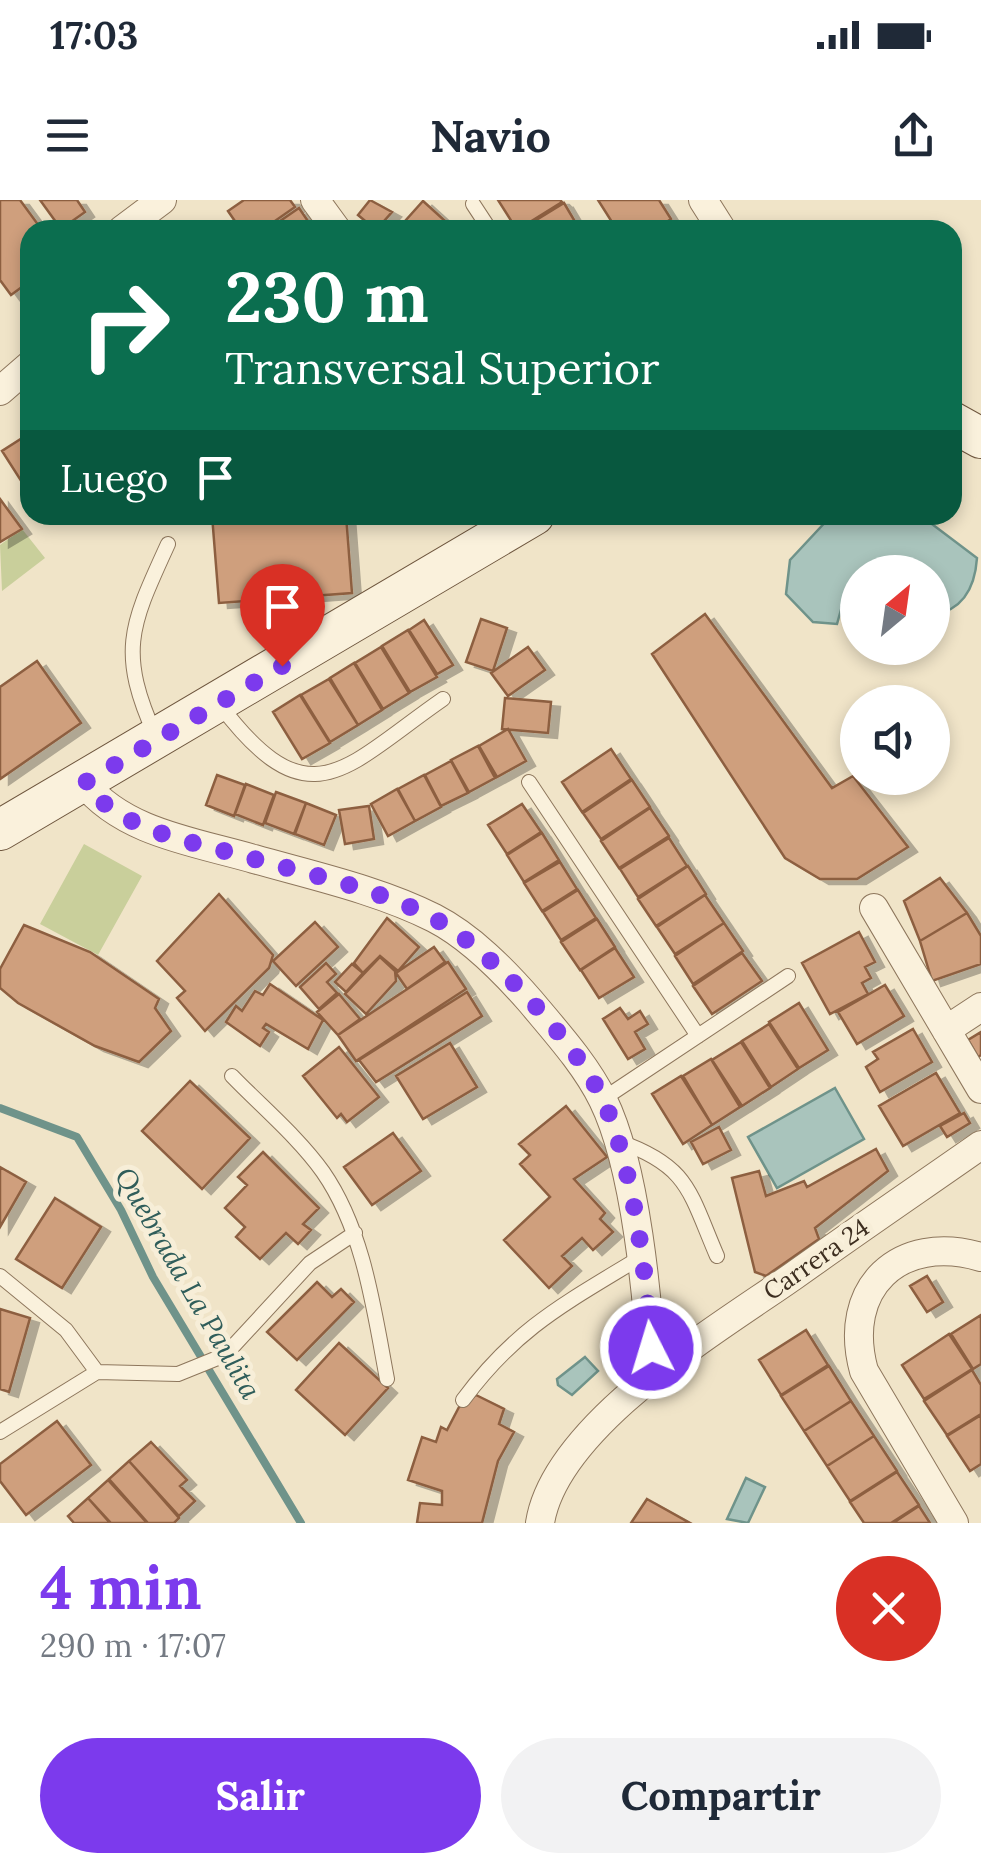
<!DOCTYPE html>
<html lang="es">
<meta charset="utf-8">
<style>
:root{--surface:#fff;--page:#f2f2f3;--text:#1f2937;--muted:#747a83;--accent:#7c3aed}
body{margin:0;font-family:Lora,serif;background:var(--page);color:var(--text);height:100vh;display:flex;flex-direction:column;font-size:38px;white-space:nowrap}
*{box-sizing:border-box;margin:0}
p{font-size:32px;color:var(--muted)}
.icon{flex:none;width:55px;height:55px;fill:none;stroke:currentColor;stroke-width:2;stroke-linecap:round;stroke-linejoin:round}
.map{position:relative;height:1323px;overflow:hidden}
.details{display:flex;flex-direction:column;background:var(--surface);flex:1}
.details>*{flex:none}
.guide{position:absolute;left:20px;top:20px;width:942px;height:305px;border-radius:30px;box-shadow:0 5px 15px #0003;background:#0b6e4f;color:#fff;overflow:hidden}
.needle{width:65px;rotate:29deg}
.controls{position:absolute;left:840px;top:355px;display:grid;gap:20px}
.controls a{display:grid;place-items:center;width:110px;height:110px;border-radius:50%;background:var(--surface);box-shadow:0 5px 15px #0003;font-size:50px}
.pin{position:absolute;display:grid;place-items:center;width:85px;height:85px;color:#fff;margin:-102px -42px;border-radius:50% 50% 50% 0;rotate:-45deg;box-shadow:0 0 10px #0007}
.pin .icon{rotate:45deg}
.me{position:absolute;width:110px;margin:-55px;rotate:355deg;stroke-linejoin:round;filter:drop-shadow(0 0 8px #0008)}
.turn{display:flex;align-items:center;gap:35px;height:210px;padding:0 40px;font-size:45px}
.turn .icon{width:130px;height:130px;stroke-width:2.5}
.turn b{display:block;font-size:70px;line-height:85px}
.then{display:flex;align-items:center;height:95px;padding:0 40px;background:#0003;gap:20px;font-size:38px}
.round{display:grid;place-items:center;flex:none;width:105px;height:105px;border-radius:52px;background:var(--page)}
.head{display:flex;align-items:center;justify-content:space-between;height:170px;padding:0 40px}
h1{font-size:60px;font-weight:800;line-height:75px;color:var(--accent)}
.action{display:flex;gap:20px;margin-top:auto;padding:20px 40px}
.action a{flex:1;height:115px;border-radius:60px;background:var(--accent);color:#fff;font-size:40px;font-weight:800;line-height:115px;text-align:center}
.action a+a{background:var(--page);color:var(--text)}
.status{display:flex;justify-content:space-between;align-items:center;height:70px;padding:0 50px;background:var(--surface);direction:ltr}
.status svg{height:28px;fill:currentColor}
header{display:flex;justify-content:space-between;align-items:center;height:130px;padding:0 40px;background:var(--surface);font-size:45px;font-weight:800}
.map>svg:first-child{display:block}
.green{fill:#c9cf9b}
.water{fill:#a9c4bc;stroke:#6f938a;stroke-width:2.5}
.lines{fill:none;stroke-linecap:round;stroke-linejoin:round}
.stream{stroke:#6f938a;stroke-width:8}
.building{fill:#cf9f7d;stroke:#8d5f41;stroke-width:2.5;filter:url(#shadow)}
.lane-casing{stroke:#8d765c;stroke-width:16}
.street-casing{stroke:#8d765c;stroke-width:30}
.secondary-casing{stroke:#6f573f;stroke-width:42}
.lane{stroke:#faf1dc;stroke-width:14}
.street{stroke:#faf1dc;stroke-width:28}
.secondary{stroke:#faf1dc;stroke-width:40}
.route{stroke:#7c3aed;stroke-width:18;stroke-dasharray:0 32.4}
.labels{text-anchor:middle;stroke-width:10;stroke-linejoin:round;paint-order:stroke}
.street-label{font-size:25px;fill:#3d2e20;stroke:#f7eed8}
.water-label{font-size:28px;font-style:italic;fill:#2f5d5a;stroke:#f7eed8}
</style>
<div class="status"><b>17:03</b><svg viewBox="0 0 49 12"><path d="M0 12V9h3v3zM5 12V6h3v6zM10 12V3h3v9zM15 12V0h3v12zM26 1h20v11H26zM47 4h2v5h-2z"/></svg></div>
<header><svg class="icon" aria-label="menu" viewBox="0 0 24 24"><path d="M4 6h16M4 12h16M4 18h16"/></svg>Navio<svg class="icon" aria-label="share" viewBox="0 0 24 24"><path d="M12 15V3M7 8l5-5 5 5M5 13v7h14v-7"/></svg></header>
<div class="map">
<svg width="981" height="1323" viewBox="0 0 981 1323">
<defs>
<filter id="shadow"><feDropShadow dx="9" dy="5" stdDeviation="0" flood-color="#0004"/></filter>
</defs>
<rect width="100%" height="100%" fill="#f0e4c8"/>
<path class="green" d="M22 329 45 358 2 391 0 345Z
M84 644 142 676 98 755 40 724Z"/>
<path class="water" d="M832 315H920L977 358C975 387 963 410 933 415L932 372H858L857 380 846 392 837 424 813 422 786 394 790 360Z
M835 888 864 939 777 988 748 937Z
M585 1157 598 1171 572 1195 558 1185 557 1179Z
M746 1278 765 1287 748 1323 727 1319Z"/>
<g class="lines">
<path class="stream" d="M0 908 77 937 121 1010 153 1077 301 1323"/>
</g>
<path class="building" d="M0 0H20L42 30H30V81L11 95 0 80Z
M40 0H77L85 12 61 29Z
M244 0H290L295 7 262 30H241L228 11Z
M370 0 392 12 376 30 358 15Z
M498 0H560L562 2 517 30Z
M598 0H659L671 19 655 30H617Z
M423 1 455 30H397Z
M564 3 580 30H520Z
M299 8 314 30H267Z
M30 233V287L27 290 2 251Z
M0 299 22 329 0 342Z
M212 315H346L352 393 219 403Z
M705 414 832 588 853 576 908 647 857 679H820L785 658 652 454Z
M481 419 507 428 493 471 466 462Z
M424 420 453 465 437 474 409 430Z
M408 430 437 477 410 492 382 446Z
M381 447 409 493 383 509 355 463Z
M528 447 545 470 508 496 491 473Z
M37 461 81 523 0 579V487Z
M354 463 382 510 358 525 330 478Z
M329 479 358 525 330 542 301 495Z
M300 495 330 543 302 559 273 512Z
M505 498 551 502 548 533 502 529Z
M508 529 526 561 497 577 479 546Z
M478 546 495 578 469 592 451 560Z
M611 549 631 579 582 612 562 582Z
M451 561 468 593 441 606 425 575Z
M217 575 245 585 234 616 206 605Z
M424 575 441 607 415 621 398 589Z
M632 580 650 607 601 639 583 613Z
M246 584 274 595 263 625 235 614Z
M397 589 415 621 388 636 371 604Z
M276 592 306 603 294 634 265 623Z
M306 603 336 615 324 645 295 634Z
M522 604 541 632 507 654 488 625Z
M369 606 374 639 345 644 339 610Z
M650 608 669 636 619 668 601 641Z
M542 633 559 660 524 682 507 655Z
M669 638 687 666 638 697 620 669Z
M560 662 577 689 542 711 524 683Z
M688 666 706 694 656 726 638 699Z
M940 678 967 713 920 741 904 701Z
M578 690 596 718 561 740 543 712Z
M219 694 273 755 269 768 205 831 177 798 185 791 157 761Z
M705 695 724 723 675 754 657 727Z
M967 713 981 736V764L932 781 920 741Z
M387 718 419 747 398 771 380 756 363 773 354 763Z
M597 719 615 747 580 770 561 742Z
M315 722 338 747 296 786 273 761Z
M724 723 743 751 693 784 675 756Z
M24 725 90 752 159 799 155 808 171 831 139 862 95 846 18 803 0 788V769Z
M859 732 875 762 865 767 871 778 862 783 868 794 830 814 802 763Z
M434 747 445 762 407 789 396 773Z
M615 748 634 777 599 798 581 770Z
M742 753 762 781 712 814 693 786Z
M380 757 395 771 396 781 366 814 345 794Z
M448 762 466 789 356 861 338 835Z
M326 763 336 774 327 782 337 793 319 809 300 787Z
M352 764 363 773 346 792 335 782Z
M270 784 323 820 308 849 266 824 263 828 269 832 260 846 226 822 236 806 242 811 255 791 263 795Z
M885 785 904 816 857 844 838 812Z
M467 792 482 816 376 882 359 860Z
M339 794 360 819 338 835 317 812Z
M799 803 828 850 799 868 769 822Z
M620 808 628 819 640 811 648 824 635 832 645 849 628 859 603 819Z
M769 824 798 869 771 887 742 841Z
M913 829 932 862 880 892 866 867 878 859 873 852Z
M981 832V855L978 857 968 840Z
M741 842 770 888 742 906 712 860Z
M450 843 477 887 423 919 396 876Z
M339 847 379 897 347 922 341 914 337 918 303 876Z
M711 859 740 907 712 925 683 876Z
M936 873 960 913 903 946 879 906Z
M681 876 712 925 683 944 652 894Z
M190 881 250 938 202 989 142 931Z
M566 906 607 957 574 979 605 1013 600 1019 613 1032 593 1050 582 1038 562 1056 572 1066 549 1088 504 1040 550 997 520 964 530 955 519 944Z
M964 913 970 923 947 937 940 926Z
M719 927 731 950 703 964 691 942Z
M393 933 421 971 372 1005 344 967Z
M876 949 888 971 815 1028 819 1039 766 1076 755 1072 732 978 759 971 766 996 804 981 807 987Z
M263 952 319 1008 303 1024 311 1030 298 1044 286 1033 260 1059 236 1037 245 1027 225 1008 247 985 238 977Z
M0 967 26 982 0 1027Z
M55 998 101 1027 62 1088 16 1059Z
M927 1076 943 1102 927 1112 910 1086Z
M317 1082 332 1097 341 1089 354 1102 297 1160 267 1132Z
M0 1109 30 1118 9 1192 0 1189Z
M981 1115V1164L973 1169 951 1134Z
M806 1130 828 1165 781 1195 759 1160Z
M949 1134 972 1169 924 1199 902 1165Z
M339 1143 388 1188 345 1235 296 1190Z
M829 1166 851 1201 804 1231 781 1196Z
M972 1170 981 1185V1214L947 1235 924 1201Z
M476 1195 504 1209 499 1224 514 1232 498 1261 482 1323H417L420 1303 442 1305V1291L408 1280 422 1237 436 1242 441 1227 447 1230 459 1207Z
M851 1201 874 1236 827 1266 804 1231Z
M981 1215V1264L970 1271 947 1236Z
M57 1221 91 1265 26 1315 0 1281V1264Z
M874 1236 897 1271 850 1301 827 1266Z
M151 1242 187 1280 180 1286 195 1301 179 1316 129 1261Z
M129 1261 179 1318 174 1323H148L109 1279Z
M897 1272 919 1305 891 1323H864L850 1302Z
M108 1280 147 1323H111L88 1298Z
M88 1298 110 1323H74L68 1316Z
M647 1299 690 1323H631Z
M919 1306 930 1323H893Z"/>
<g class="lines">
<defs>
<path id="lane" d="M473 4 490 30
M220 505C310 624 345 567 443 499
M156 537C117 451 131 425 168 344
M529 582 698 836
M232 876C262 907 298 937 323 972 364 1031 374 1110 387 1179
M603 899 788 776
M618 941C689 966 689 991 717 1056
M0 1076 66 1130 97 1172
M463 1200C517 1127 566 1103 641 1057
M0 1232 97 1172 178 1174 225 1155 310 1063 355 1033"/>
<path id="street" d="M315 0 337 30
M703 0 722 30
M122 30 162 0
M0 191 30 165
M84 583C124 633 196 642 254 659 314 676 378 690 434 718 471 737 504 771 531 802 556 832 586 865 603 900 636 967 648 1100 652 1175
M874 708 981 889
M946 830 981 807
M540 1323C555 1226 716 1130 792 1077 855 1032 918 989 981 945
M954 1323 864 1171C841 1088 899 1033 981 1057"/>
<path id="secondary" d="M952 222 981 238
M0 630 534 315"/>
</defs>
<use href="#lane" class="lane-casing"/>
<use href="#street" class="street-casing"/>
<use href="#secondary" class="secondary-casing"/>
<use href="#lane" class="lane"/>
<use href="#street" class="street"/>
<use href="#secondary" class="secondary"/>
</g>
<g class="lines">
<path class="route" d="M282 466 84 583C122 632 191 641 247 657 310 675 377 688 435 719 489 748 579 846 604 902 633 967 647 1076 651 1148"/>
</g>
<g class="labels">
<g class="street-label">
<text transform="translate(816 1059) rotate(-35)" y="9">Carrera 24</text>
</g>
<g class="water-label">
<text transform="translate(188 1083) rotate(60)" y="10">Quebrada La Paulita</text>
</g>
</g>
</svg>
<div class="controls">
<a><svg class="needle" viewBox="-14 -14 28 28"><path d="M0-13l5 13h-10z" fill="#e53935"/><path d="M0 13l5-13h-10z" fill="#747a83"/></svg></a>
<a><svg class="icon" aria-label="sound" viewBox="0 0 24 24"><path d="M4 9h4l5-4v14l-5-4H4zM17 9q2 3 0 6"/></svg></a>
</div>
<div class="pin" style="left:282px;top:466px;background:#d93025"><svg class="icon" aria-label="arrive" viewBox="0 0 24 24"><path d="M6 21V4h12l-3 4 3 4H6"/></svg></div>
<svg class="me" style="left:651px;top:1148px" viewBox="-20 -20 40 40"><circle r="17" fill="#7c3aed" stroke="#fff" stroke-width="3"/><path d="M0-11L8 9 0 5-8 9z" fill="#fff"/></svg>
<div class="guide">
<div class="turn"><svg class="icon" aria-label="right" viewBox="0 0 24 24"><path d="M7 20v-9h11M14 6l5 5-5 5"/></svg><div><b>230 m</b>Transversal Superior</div></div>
<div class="then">Luego<svg class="icon" aria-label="arrive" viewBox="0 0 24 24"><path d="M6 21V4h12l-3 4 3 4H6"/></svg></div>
</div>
</div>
<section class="details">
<div class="head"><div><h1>4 min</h1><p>290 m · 17:07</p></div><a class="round" style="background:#d93025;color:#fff"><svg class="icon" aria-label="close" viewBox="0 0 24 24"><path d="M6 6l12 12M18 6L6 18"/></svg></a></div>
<div class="action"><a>Salir</a><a>Compartir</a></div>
</section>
